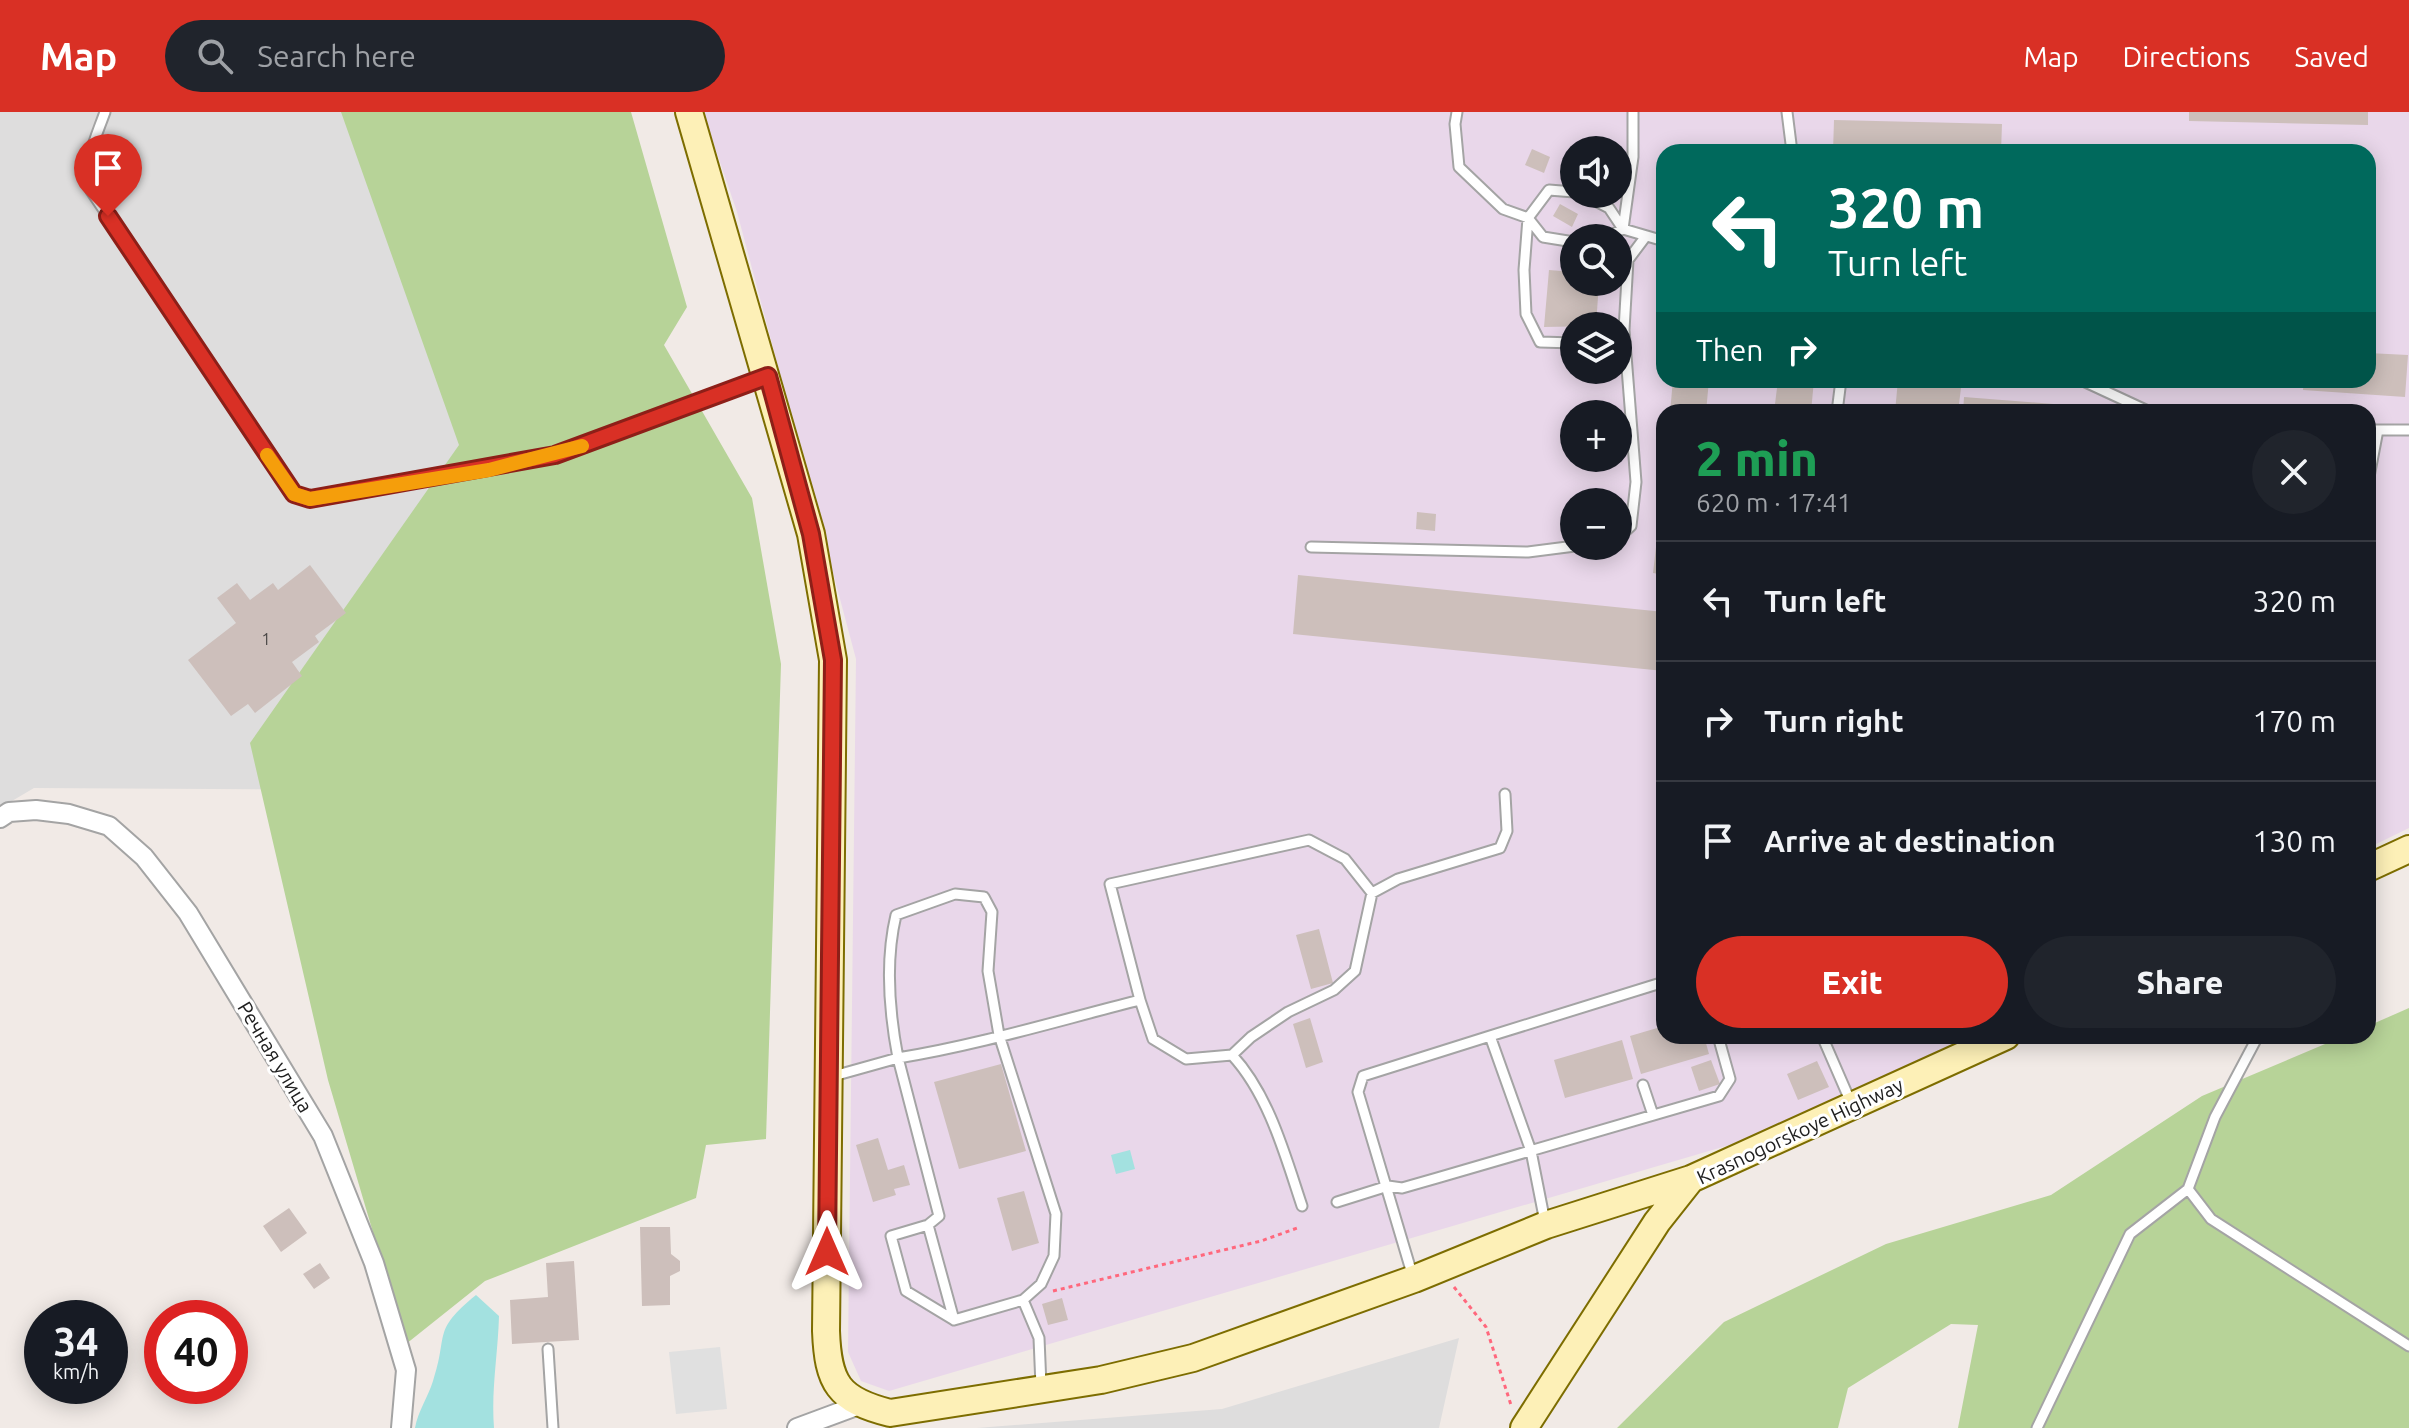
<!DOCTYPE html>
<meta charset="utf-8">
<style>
:root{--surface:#171b24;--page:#20242c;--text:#f1f3f6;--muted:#9ea1a6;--line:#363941;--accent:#d93025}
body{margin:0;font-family:Ubuntu,sans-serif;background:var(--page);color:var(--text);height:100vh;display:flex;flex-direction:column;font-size:30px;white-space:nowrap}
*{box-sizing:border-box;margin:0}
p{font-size:26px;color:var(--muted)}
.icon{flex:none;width:44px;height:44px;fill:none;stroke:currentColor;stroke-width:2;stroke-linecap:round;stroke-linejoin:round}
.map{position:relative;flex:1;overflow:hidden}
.side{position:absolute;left:1656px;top:292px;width:720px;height:640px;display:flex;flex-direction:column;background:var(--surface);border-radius:24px;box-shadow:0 4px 20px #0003}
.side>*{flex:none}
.banner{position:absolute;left:1656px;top:32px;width:720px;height:244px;border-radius:24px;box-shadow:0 4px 20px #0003;background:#00695c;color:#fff;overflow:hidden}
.fabs{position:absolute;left:1560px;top:24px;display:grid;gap:16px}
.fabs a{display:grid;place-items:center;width:72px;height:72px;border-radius:50%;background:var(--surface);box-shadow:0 4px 20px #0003;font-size:40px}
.speed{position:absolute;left:24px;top:1188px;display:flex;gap:16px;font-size:40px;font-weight:700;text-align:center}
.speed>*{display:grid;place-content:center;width:104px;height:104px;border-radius:50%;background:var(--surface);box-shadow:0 4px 20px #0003;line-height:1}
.speed small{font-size:20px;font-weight:400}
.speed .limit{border:12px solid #d22;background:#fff;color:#111}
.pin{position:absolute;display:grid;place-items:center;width:68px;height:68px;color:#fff;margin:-82px -34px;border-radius:50% 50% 50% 0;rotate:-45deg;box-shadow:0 0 8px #0007}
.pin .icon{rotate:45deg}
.me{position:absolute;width:88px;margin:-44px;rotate:0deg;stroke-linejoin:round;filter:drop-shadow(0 0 6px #0008)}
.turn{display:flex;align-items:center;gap:28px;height:168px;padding:0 40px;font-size:36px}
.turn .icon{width:104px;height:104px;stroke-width:2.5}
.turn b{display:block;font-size:56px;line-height:68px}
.then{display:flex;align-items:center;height:76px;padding:0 40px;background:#0003;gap:16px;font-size:30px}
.round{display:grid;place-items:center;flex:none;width:84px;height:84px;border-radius:42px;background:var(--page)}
.head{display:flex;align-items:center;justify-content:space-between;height:136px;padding:0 40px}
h1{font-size:48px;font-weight:800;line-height:60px;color:#1e9e55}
.cta{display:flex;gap:16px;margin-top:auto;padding:16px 40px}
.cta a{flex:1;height:92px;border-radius:48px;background:var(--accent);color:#fff;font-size:32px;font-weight:800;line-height:92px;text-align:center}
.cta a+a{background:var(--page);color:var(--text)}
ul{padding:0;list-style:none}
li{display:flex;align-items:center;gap:24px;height:120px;padding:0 40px;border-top:2px solid var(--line)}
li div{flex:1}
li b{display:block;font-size:30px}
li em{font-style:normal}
header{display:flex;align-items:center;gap:48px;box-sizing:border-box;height:112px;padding:0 40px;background:var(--accent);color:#fff}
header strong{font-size:38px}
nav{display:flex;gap:44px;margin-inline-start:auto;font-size:28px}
.search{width:560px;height:72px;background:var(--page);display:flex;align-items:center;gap:20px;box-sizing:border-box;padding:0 28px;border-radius:44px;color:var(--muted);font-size:30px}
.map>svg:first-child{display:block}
.residential{fill:#dedddd}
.industrial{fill:#e9d7ea;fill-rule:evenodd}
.forest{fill:#b7d398}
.parking{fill:#e0e0e0}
.water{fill:#a3e1e0}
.building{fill:#cdbfbb}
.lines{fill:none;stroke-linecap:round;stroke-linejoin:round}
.lane-casing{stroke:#a4a4a4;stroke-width:13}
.street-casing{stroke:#a4a4a4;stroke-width:22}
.secondary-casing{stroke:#7d6d00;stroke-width:30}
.path{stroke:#ff687d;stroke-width:3;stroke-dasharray:4 4;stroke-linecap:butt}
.lane{stroke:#fff;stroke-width:9}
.street{stroke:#fff;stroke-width:18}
.secondary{stroke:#fdf0b7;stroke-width:26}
.route-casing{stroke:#8d1f18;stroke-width:20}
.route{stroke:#d93025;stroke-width:14}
.slow{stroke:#f59e0b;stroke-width:14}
.labels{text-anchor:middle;stroke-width:6;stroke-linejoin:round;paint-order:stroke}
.number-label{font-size:16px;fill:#4b4847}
.street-label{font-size:20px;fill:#202020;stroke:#fff}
</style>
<header>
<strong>Map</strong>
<div class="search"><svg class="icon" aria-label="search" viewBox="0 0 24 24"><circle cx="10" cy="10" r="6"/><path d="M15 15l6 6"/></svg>Search here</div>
<nav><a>Map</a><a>Directions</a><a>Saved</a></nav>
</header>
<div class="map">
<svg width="2409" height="1316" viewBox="0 0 2409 1316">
<rect width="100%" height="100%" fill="#f1eae6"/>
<path class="residential" d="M0 0H388L544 679 34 676 0 696Z
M1459 1226 1439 1316H977L1222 1297Z"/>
<path class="industrial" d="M703 0H2409V716L2368 736V300H1664V924H1969L1750 1027 889 1279 861 1269 848 1240 856 547 737 100ZM1574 38H1618V82H1574ZM1664 40H2368V268H1664ZM1574 126H1618V170H1574ZM1574 214H1618V258H1574ZM1574 302H1618V346H1574ZM1574 390H1618V434H1574Z"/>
<path class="forest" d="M341 0H631L687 195 664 233 752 386 781 552 766 1027 706 1033 696 1086 485 1169 406 1232 328 968 250 631 459 333Z
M2409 896V1316H1958L1978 1213 1951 1212 1848 1276 1838 1316H1617L1724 1210 1886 1132 2051 1083 2202 984 2344 924H2368V914Z"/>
<path class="parking" d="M720 1235 727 1297 676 1302 669 1240Z"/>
<path class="water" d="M1130 1038 1135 1057 1116 1062 1111 1043Z
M476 1183 499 1204C498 1242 491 1278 494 1316H415C418 1299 428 1285 433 1269 449 1221 431 1220 476 1183Z"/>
<path class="building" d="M2189 0H2368V13L2189 9Z
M1834 8 2002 12 2001 40H1833Z
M1532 37 1550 45 1544 61 1525 53Z
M1560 92 1578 102 1572 115 1553 104Z
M1549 158 1574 160V170H1599L1596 214 1544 215Z
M2368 241 2408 243 2405 285 2303 278 2304 268H2368Z
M1673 268H1709L1706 300H1670Z
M1778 268H1814L1811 300H1774Z
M1898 268H1962L1958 300H1895Z
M1964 285 2066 293 2079 300H1963Z
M1662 383H1664V463L1653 461Z
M1417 400 1436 402 1435 419 1416 417Z
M310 453 346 501 315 524 319 530 292 550 302 564 255 601 248 592 231 604 188 548 236 511 217 486 237 471 250 488 273 471 278 478Z
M1298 463 1664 500V559L1293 522Z
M1319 817 1333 871 1311 877 1296 823Z
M1310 906 1323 950 1306 956 1293 912Z
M1664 914V924H1704L1709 942 1641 962 1630 924Z
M1622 928 1633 967 1565 986 1554 948Z
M1711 948 1720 972 1699 979 1691 955Z
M1817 949 1829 975 1798 988 1787 962Z
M1001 952 1026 1039 959 1057 934 970Z
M878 1026 888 1058 904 1053 910 1073 894 1077 896 1083 873 1090 856 1033Z
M1024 1079 1039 1131 1012 1139 997 1086Z
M289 1096 307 1121 281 1140 263 1114Z
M640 1115H670L671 1142 680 1149V1159L670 1164V1193L642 1194Z
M574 1149 579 1228 512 1232 510 1188 548 1185 546 1151Z
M320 1151 330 1166 314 1177 303 1162Z
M1062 1186 1068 1208 1048 1213 1042 1192Z"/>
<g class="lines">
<defs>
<path id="lane" d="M105 0C95 28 83 50 91 79L294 382 310 387 555 343 765 266
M1457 0 1455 12 1459 55 1503 97 1528 106 1543 125 1574 130
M1787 0 1792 40
M1574 80 1549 78 1528 106 1524 158 1526 202 1540 230 1574 231
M1582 82 1609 96 1623 117 1664 129
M1623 117 1633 45V0
M1605 126 1623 117
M1618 219 1624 218 1628 148 1646 124
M2081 268 2150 300
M1837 300 1841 268
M2368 318H2409
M2368 370 2378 318
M1618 426 1631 414 1636 370 1624 218
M1311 435 1528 440 1575 434
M1140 888 1153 927 1186 947 1232 943 1251 925 1288 900 1334 878 1355 859 1372 781
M1490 924 1664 870
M1822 924 1852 993
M2258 924 2215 1005 2188 1077 2211 1107 2409 1234
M1232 943C1269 983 1285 1043 1302 1094
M830 965 898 946 939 1104 928 1113 891 1124 906 1179 954 1208 1023 1188 1039 1226 1041 1274
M1643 973 1653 1003
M1337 1090 1388 1074 1402 1076 1437 1066 1719 984 1730 967 1718 924
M928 1113 954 1208
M1413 1165 1358 980 1363 964 1490 924 1531 1039 1545 1110
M1023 1188 1041 1172 1054 1144 1056 1102 999 923 988 859 992 800 984 785 955 782 896 803C885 849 889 899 898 946 979 933 1060 908 1140 888L1110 772 1309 728 1345 747 1372 781 1398 767 1500 736 1507 719 1505 682
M548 1237 553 1316
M2037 1316 2130 1122 2188 1077"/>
<path id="street" d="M0 706 9 700 36 698 69 702 109 714 144 745 188 801 323 1024 374 1151 406 1258 401 1316
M797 1316 859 1293"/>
<path id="secondary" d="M689 0 811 422 833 548 826 1219C828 1271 838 1288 890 1301L1101 1268 1193 1246 1414 1167 1546 1113 1691 1067
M2368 756 2409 737
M1524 1316 1657 1110 1691 1067 2006 924"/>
</defs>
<use href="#lane" class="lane-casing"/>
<use href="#street" class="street-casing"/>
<use href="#secondary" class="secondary-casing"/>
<path class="path" d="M1454 1175 1486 1215 1511 1293
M1053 1179 1261 1129 1300 1115"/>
<use href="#lane" class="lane"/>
<use href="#street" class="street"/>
<use href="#secondary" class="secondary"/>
</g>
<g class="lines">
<defs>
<path id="route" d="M108 104 294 382 310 387 555 343 768 264 811 422 833 548 827 1140"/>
</defs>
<use href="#route" class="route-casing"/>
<use href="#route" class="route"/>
<path class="slow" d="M267 343 294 382 310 387 489 358 582 334"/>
</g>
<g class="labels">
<g class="number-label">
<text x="266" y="533">1</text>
</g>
<g class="street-label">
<text transform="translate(275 945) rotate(59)" y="7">Речная улица</text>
<text transform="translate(1800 1019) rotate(-25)" y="7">Krasnogorskoye Highway</text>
</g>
</g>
</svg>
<div class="fabs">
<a><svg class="icon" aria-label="sound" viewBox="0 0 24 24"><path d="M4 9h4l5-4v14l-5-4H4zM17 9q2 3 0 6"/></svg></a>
<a><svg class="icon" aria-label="search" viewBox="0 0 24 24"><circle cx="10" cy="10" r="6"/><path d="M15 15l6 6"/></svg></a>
<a><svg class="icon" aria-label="layers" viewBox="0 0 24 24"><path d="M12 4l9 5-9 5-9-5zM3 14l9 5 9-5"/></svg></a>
<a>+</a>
<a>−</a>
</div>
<div class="speed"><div>34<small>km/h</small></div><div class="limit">40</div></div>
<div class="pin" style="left:108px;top:104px;background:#d93025"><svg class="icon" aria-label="arrive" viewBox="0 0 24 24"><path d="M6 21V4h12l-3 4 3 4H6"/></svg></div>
<svg class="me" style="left:827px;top:1140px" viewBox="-20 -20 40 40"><path d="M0-17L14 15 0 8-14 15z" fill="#d93025" stroke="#fff" stroke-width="4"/></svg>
<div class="banner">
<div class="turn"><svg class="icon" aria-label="left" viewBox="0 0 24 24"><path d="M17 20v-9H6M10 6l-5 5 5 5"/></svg><div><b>320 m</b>Turn left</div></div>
<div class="then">Then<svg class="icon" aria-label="right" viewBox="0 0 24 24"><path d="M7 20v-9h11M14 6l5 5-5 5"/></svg></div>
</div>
<section class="side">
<div class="head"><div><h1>2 min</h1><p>620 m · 17:41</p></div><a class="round"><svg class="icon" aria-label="close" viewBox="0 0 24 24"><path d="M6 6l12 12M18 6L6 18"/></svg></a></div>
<ul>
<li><svg class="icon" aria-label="left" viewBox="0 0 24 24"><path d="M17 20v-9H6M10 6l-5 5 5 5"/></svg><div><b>Turn left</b></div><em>320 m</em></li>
<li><svg class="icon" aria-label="right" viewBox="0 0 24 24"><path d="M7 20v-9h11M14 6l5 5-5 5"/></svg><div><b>Turn right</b></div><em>170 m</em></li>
<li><svg class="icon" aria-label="arrive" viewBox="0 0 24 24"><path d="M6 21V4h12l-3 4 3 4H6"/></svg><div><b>Arrive at destination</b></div><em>130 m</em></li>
</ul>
<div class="cta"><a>Exit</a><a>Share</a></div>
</section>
</div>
